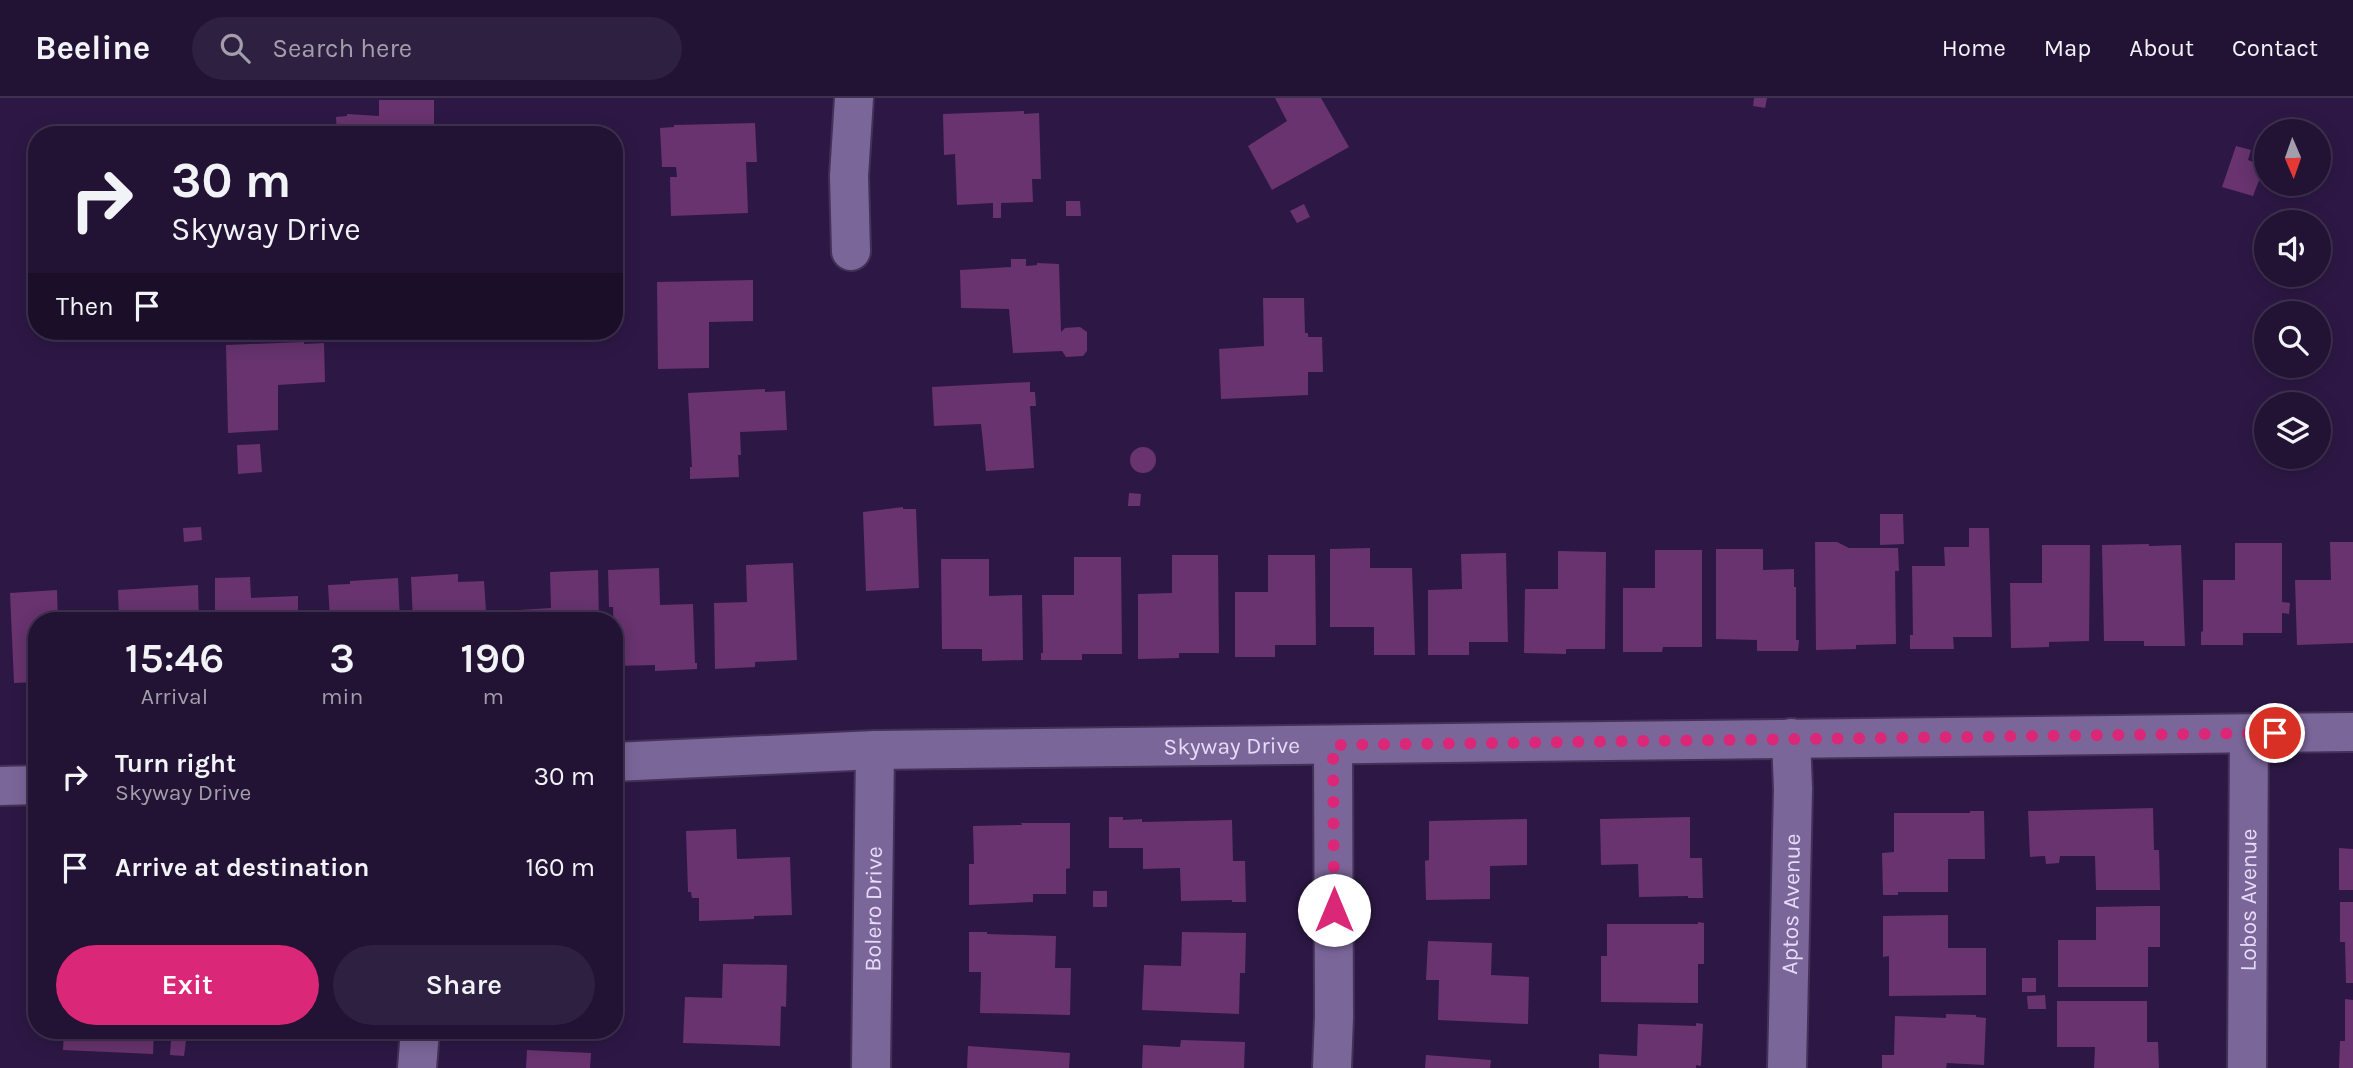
<!DOCTYPE html>
<style>
:root{--surface:#221234;--page:#2e2040;--text:#f1f3f6;--muted:#a29eac;--line:#3f324f;--accent:#db2777}
body{margin:0;font-family:Karla,sans-serif;background:var(--page);color:var(--text);height:100vh;display:flex;flex-direction:column;font-size:26px;white-space:nowrap}
*{box-sizing:border-box;margin:0}
p{font-size:23px;color:var(--muted)}
.icon{flex:none;width:38px;height:38px;fill:none;stroke:currentColor;stroke-width:2;stroke-linecap:round;stroke-linejoin:round}
.map{position:relative;flex:1;overflow:hidden}
.panel{position:absolute;left:28px;top:514px;width:595px;height:427px;display:flex;flex-direction:column;background:var(--surface);border-radius:28px;box-shadow:0 4px 18px #0003,0 0 0 2px var(--line)}
.panel>*{flex:none}
.guide{position:absolute;left:28px;top:28px;width:595px;height:214px;border-radius:28px;box-shadow:0 4px 18px #0003,0 0 0 2px var(--line);background:#221234;color:var(--text);overflow:hidden}
.needle{width:46px;rotate:178deg}
.fabs{position:absolute;left:2254px;top:21px;display:grid;gap:14px}
.fabs a{display:grid;place-items:center;width:77px;height:77px;border-radius:50%;background:var(--surface);box-shadow:0 4px 18px #0003,0 0 0 2px var(--line);font-size:35px}
.pin{position:absolute;display:grid;place-items:center;width:60px;height:60px;color:#fff;margin:-30px;border:4px solid #fff;border-radius:50%;box-shadow:0 2px 7px #0007}
.me{position:absolute;width:77px;margin:-38px;rotate:0deg;stroke-linejoin:round;filter:drop-shadow(0 0 5px #0008)}
.turn{display:flex;align-items:center;gap:24px;height:147px;padding:0 28px;font-size:32px}
.turn .icon{width:91px;height:91px;stroke-width:2.5}
.turn b{display:block;font-size:49px;line-height:60px}
.then{display:flex;align-items:center;height:66px;padding:0 28px;background:#0003;gap:14px;font-size:26px}
.eta{display:flex;justify-content:space-evenly;align-items:center;height:119px;text-align:center}
.eta b{font-size:42px;font-weight:600;line-height:49px}
.action{display:flex;gap:14px;margin-top:auto;padding:14px 28px}
.action a{flex:1;height:80px;border-radius:42px;background:var(--accent);color:#fff;font-size:28px;font-weight:600;line-height:80px;text-align:center}
.action a+a{background:var(--page);color:var(--text)}
ul{padding:0;list-style:none}
li{display:flex;align-items:center;gap:21px;height:91px;padding:0 28px}
li div{flex:1}
li b{display:block;font-size:26px}
li em{font-style:normal}
header{display:flex;align-items:center;gap:42px;box-sizing:border-box;height:98px;padding:0 35px;background:var(--surface);border-bottom:2px solid var(--line)}
header strong{font-size:33px}
nav{display:flex;gap:38px;margin-inline-start:auto;font-size:24px}
.search{width:490px;height:63px;background:var(--page);display:flex;align-items:center;gap:18px;box-sizing:border-box;padding:0 24px;border-radius:38px;color:var(--muted);font-size:26px}
.map>svg:first-child{display:block}
.building{fill:#68336f}
.lines{fill:none;stroke-linecap:round;stroke-linejoin:round}
.minor-casing{stroke:#443157;stroke-width:42}
.minor{stroke:#7b6699;stroke-width:38}
.route{stroke:#db2777;stroke-width:12;stroke-dasharray:0 21.6}
.labels{text-anchor:middle;stroke-width:7;stroke-linejoin:round;paint-order:stroke}
.street-label{font-size:23px;fill:#e6dbf8;stroke:#12091c}
</style>
<header>
<strong>Beeline</strong>
<div class="search"><svg class="icon" aria-label="search" viewBox="0 0 24 24"><circle cx="10" cy="10" r="6"/><path d="M15 15l6 6"/></svg>Search here</div>
<nav><a>Home</a><a>Map</a><a>About</a><a>Contact</a></nav>
</header>
<div class="map">
<svg width="2353" height="970" viewBox="0 0 2353 970">
<rect width="100%" height="100%" fill="#2d1845"/>
<path class="building" d="M1275 0H1321L1349 49 1272 92 1248 48 1287 23Z
M1754 0H1767L1765 10 1753 8Z
M379 2H434V37H337L336 19 347 18V16L379 18Z
M1024 13V16L1039 15 1041 81H1032L1033 104 1001 105V120H993V105L957 107 955 56 944 57 943 16Z
M755 25 757 64H746L748 115 671 118 670 79H677L676 69H662L660 30 674 29V27Z
M2236 48 2251 52 2248 62 2262 67 2260 71 2263 72 2253 98 2222 89Z
M1066 103H1080L1081 118H1066Z
M1304 106 1310 119 1297 125 1290 113Z
M1011 161H1026V168L1037 167V165L1059 166 1061 234 1065 230 1080 229 1087 234V253L1083 258 1066 259 1062 253 1013 255 1009 211 961 210 960 172 1011 169Z
M753 182V223L709 224V270L658 271 657 184Z
M1263 200H1304L1305 235H1308V239H1322L1323 274H1308V297L1221 301 1219 251 1264 248Z
M304 244V246L324 245 325 284 278 287V332L228 335 226 247Z
M1030 284V294H1035L1036 308H1030L1034 370 986 373 981 326 934 328 932 289Z
M765 291V294L785 293 787 332 740 334 741 357H738L739 379 690 381V369H692L688 295Z
M260 346 262 374 238 376 237 347Z
M1130 362a13 13 0 1 1 26 0a13 13 0 1 1-26 0Z
M1129 395 1141 396 1140 408H1128Z
M903 409V411H916L919 490 866 493 863 414Z
M1880 416H1903L1904 446 1880 447Z
M201 429 202 442 184 444 183 430Z
M1969 430H1989L1992 539H1953L1954 551H1910V537H1913L1912 468H1945L1944 449H1969Z
M1815 444H1837L1849 450H1898L1899 473H1895L1896 546 1856 547V551L1816 552Z
M2330 444H2353V545L2297 547 2295 482H2331Z
M2235 445H2282V504L2290 505 2289 516 2282 515V535H2243V547H2201V534L2203 533V482H2235Z
M2149 446V448L2181 447 2185 548H2144V543H2104L2102 447Z
M2042 447H2090L2089 543 2049 544V549L2011 550 2010 485H2042Z
M1370 450V470H1412L1415 557H1374V529H1330V451Z
M1716 451H1763V472L1794 471V489H1796V542H1799L1798 553H1757V542L1716 541Z
M1655 452H1702V549H1663L1662 554H1623V490H1655Z
M1558 453 1606 454 1605 551H1566V556L1524 555 1525 491H1558Z
M1506 455 1508 544H1469V557H1428V492L1462 491 1461 456Z
M1172 457H1218L1219 555H1179V560L1138 561V496L1172 495Z
M1268 457H1315L1316 547H1275V559H1235V494H1268Z
M1074 459H1121L1122 556H1082V562H1041V555H1043L1042 497H1074Z
M941 461H989V498L1022 497 1023 562 982 563V551H942Z
M793 465 797 562 755 564V569L715 571 714 505 747 504 746 467Z
M659 470 660 507 693 506 695 565H697V571L655 573V567L615 568 613 509H609L608 472Z
M598 472 599 523H520L519 512 551 510 550 474Z
M458 476V484L484 483 486 513H492V523H413L411 479Z
M250 479 251 500 298 498V523H215V480Z
M398 480 400 523H321V521H330L328 487 350 486V483Z
M198 487 199 523H119L118 492Z
M57 492 58 523H37V584L14 585 10 495Z
M2153 710 2154 752H2159L2160 792H2096L2095 758H2060L2059 765 2046 766 2045 758 2030 759 2028 713Z
M1970 713H1984L1985 761H1948V794H1898V797H1883L1882 755 1894 754V715H1970Z
M1109 719H1123V722L1142 721V724L1232 722 1233 763H1245L1246 804H1232V802L1181 803 1180 770 1143 771V750H1109Z
M1690 719V760H1702L1703 800H1688V798L1639 799 1638 766 1601 767 1600 721Z
M1527 721V767L1490 768V801L1426 802 1425 763 1429 762V723Z
M1021 725H1070V770L1066 771V796H1033V804L969 807V766H974L973 728 1022 727Z
M736 731 737 761 790 759 792 817 754 818V821L699 823V800H692L691 794H688L686 733Z
M2339 750 2353 751V792H2339Z
M1093 793H1107V809H1093Z
M2340 804H2353V885H2346L2345 844H2340Z
M2146 808H2160V849H2148V889H2058V842H2096V809Z
M1948 817V850H1986V897L1889 898V858L1883 859V818Z
M1698 824 1704 825V866H1698V905L1601 904V858H1607V826H1698Z
M969 834H987V836L1056 838 1055 870H1071L1070 917 980 915 981 874H969Z
M1182 834 1246 835 1245 875H1240L1239 916 1142 912 1144 867 1181 868Z
M1428 843 1492 845 1491 877 1529 879 1528 926 1438 922 1439 882H1426Z
M723 866 787 867 786 909 781 908 780 948 683 945 685 899 722 900Z
M2022 880H2036V894H2022Z
M2045 897 2046 911H2028L2027 898Z
M2345 901 2353 902V970H2339L2340 943H2345Z
M2057 903H2147V944H2158L2159 970H2094L2095 949H2057Z
M1946 916 1976 917V919L1986 920 1984 967 1947 965 1946 970H1882V957H1894L1895 918 1946 920Z
M1696 925 1703 926 1701 968 1696 967V970H1599V956L1637 958 1638 926 1696 928Z
M64 933H154L153 956 63 952Z
M193 933H209V937L192 936Z
M223 933H324V938L223 935Z
M171 942 186 943 184 958 170 957Z
M1181 942 1245 944 1244 970H1142L1143 947 1180 949Z
M968 948 1070 955 1069 970H967Z
M527 952 591 955 590 970H526Z
M1426 957 1491 962 1490 970H1425Z"/>
<g class="lines">
<defs>
<g id="minor">
<path d="M851 153 849 78 854 0"/>
<path id="s1" d="M614 664 875 652 2353 634"/>
<path d="M0 688 37 687"/>
<path d="M417 970 420 933"/>
<path id="s2" d="M871 970 875 652"/>
<path d="M1332 970 1334 919 1333 647"/>
<path id="s3" d="M1787 970 1793 691 1791 640"/>
<path id="s4" d="M2247 970 2249 636"/>
</g>
</defs>
<use href="#minor" class="minor-casing"/>
<use href="#minor" class="minor"/>
</g>
<g class="lines">
<path class="route" d="M1334 812 1333 647 2275 635"/>
</g>
<g class="labels">
<g class="street-label">
<text dy="8" stroke="none"><textPath href="#s1" startOffset="618">Skyway Drive</textPath></text>
<text dy="8" stroke="none"><textPath href="#s4" startOffset="168">Lobos Avenue</textPath></text>
<text dy="8" stroke="none"><textPath href="#s3" startOffset="164">Aptos Avenue</textPath></text>
<text dy="8" stroke="none"><textPath href="#s2" startOffset="159">Bolero Drive</textPath></text>
</g>
</g>
</svg>
<div class="fabs">
<a><svg class="needle" viewBox="-14 -14 28 28"><path d="M0-13l5 13h-10z" fill="#e53935"/><path d="M0 13l5-13h-10z" fill="#a29eac"/></svg></a>
<a><svg class="icon" aria-label="sound" viewBox="0 0 24 24"><path d="M4 9h4l5-4v14l-5-4H4zM17 9q2 3 0 6"/></svg></a>
<a><svg class="icon" aria-label="search" viewBox="0 0 24 24"><circle cx="10" cy="10" r="6"/><path d="M15 15l6 6"/></svg></a>
<a><svg class="icon" aria-label="layers" viewBox="0 0 24 24"><path d="M12 4l9 5-9 5-9-5zM3 14l9 5 9-5"/></svg></a>
</div>
<div class="pin" style="left:2275px;top:635px;background:#d93025"><svg class="icon" aria-label="arrive" viewBox="0 0 24 24"><path d="M6 21V4h12l-3 4 3 4H6"/></svg></div>
<svg class="me" style="left:1334px;top:812px" viewBox="-20 -20 40 40"><circle r="19" fill="#fff"/><path d="M0-13L10 11 0 6-10 11z" fill="#db2777"/></svg>
<div class="guide">
<div class="turn"><svg class="icon" aria-label="right" viewBox="0 0 24 24"><path d="M7 20v-9h11M14 6l5 5-5 5"/></svg><div><b>30 m</b>Skyway Drive</div></div>
<div class="then">Then<svg class="icon" aria-label="arrive" viewBox="0 0 24 24"><path d="M6 21V4h12l-3 4 3 4H6"/></svg></div>
</div>
<section class="panel">
<div class="eta">
<div><b>15:46</b><p>Arrival</p></div>
<div><b>3</b><p>min</p></div>
<div><b>190</b><p>m</p></div>
</div>
<ul>
<li><svg class="icon" aria-label="right" viewBox="0 0 24 24"><path d="M7 20v-9h11M14 6l5 5-5 5"/></svg><div><b>Turn right</b><p>Skyway Drive</p></div><em>30 m</em></li>
<li><svg class="icon" aria-label="arrive" viewBox="0 0 24 24"><path d="M6 21V4h12l-3 4 3 4H6"/></svg><div><b>Arrive at destination</b></div><em>160 m</em></li>
</ul>
<div class="action"><a>Exit</a><a>Share</a></div>
</section>
</div>
